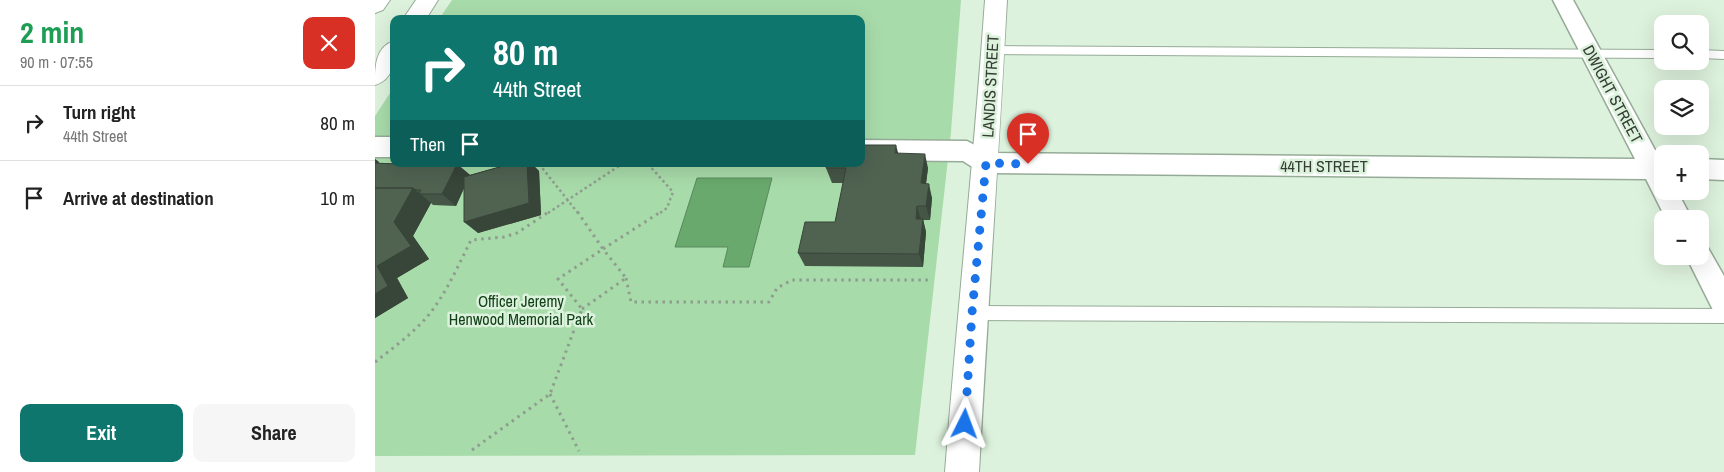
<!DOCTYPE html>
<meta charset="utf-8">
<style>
:root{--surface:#fff;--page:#f6f6f6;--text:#222;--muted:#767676;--line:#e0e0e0;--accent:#0f766e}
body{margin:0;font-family:"Archivo Narrow",sans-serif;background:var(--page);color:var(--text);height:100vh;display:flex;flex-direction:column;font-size:19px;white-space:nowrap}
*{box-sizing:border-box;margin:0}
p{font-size:16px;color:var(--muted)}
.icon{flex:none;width:28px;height:28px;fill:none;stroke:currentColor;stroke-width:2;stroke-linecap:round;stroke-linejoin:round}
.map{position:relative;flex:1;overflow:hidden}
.details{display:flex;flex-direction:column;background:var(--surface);width:375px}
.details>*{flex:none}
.banner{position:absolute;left:15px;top:15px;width:475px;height:152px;border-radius:10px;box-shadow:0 5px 20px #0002;background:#0f766e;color:#fff;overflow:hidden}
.controls{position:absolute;left:1279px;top:15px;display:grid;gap:10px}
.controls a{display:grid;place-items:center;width:55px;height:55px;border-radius:10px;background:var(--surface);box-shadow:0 5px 20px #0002;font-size:25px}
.pin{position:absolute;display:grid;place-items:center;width:42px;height:42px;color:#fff;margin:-51px -21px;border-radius:50% 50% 50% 0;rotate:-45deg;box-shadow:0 0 5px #0007}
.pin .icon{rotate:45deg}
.me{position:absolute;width:55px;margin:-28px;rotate:3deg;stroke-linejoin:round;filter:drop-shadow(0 0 4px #0008)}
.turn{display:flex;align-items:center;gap:18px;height:105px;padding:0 20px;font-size:22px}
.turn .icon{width:65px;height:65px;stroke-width:2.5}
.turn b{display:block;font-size:35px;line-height:42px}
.then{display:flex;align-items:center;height:48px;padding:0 20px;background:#0003;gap:10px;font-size:19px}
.round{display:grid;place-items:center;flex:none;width:52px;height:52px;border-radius:10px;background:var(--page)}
.summary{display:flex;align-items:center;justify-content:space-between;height:85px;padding:0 20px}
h1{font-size:30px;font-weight:800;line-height:38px;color:#1e9e55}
.primary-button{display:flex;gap:10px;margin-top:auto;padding:10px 20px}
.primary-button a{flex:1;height:58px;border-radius:10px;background:var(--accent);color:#fff;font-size:20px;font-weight:800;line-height:58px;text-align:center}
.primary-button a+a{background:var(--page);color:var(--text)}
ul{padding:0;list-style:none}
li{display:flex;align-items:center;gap:15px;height:75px;padding:0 20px;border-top:1px solid var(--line)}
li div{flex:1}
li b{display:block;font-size:19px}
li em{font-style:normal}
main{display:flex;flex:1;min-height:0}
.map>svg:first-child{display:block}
.green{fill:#a8dbaa}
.water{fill:#69a96d;stroke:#59895c}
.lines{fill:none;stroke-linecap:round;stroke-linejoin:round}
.lane-casing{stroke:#96ab97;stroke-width:2}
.street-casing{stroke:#96ab97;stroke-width:3}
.secondary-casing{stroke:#96ab97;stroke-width:2}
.path-far1{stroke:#8e9d8e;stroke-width:2.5;stroke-dasharray:2.5 3;stroke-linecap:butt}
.path{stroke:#8e9d8e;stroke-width:3;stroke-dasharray:2.5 4.5;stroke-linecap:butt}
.lane{fill:#fff;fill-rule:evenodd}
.street{fill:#fff;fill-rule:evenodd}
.secondary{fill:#fff;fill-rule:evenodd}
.wall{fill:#455546}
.shaded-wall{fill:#384539}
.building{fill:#506351;stroke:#384539}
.route{stroke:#1a73e8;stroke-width:9;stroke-dasharray:0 16.2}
.labels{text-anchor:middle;stroke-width:5;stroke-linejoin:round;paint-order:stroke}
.street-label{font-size:16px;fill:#353d35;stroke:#ddf2dd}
.park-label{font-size:16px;fill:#124018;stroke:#ddf2dd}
</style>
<main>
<section class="details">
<div class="summary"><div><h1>2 min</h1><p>90 m · 07:55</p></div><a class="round" style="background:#d93025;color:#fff"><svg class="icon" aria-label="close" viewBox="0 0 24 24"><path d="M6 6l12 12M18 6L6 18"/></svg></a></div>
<ul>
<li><svg class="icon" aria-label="right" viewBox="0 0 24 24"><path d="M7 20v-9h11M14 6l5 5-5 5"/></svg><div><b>Turn right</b><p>44th Street</p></div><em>80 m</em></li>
<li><svg class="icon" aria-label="arrive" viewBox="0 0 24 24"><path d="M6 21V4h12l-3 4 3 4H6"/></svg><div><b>Arrive at destination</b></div><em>10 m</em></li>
</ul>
<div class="primary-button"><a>Exit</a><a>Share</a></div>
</section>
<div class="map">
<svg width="1349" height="472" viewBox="0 0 1349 472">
<rect width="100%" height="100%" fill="#ddf2dd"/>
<path class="green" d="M77 0H586L576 132 540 455 0 456V116L19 87V164H486V19H64Z"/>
<path class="water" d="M322 178H397L374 267H348L353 247H300Z"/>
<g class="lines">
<defs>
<path id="lane" d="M617 46 1288 50V58L617 54 611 50Z
M1325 50 1349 51V59L1325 58Z
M597 306 1349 309V323L597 320 592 318 590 313 592 308Z"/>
<path id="street" d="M1178 0H1198L1285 159H1288V191H1302L1317 219H1291L1271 179 611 173 602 170 588 161 486 160V140L592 141 615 153 1260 159Z
M0 137H19V157H0Z
M1325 159 1349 160V180L1325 179Z
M1325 245 1333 248 1349 276V315L1339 312 1311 256H1325Z"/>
<path id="secondary" d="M0 0H15L8 10 0 13Z
M41 0H63L51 19H28Z
M610 0H632C624 157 612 315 604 472H570C582 314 599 158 610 0Z
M19 41C19 59 21 78 0 85 0 67 0 47 19 41Z"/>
</defs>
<use href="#lane" class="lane-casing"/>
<use href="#street" class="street-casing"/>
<use href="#secondary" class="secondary-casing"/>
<path class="path-far1" d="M164 164 203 213
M273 164 298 192 292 208 285 213
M173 213 247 164"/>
<path class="path" d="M251 278 256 302H394L402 288 417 280H554
M207 309 251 278 228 249 287 211
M0 362C18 348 37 334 52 317 71 294 83 266 96 240L129 237 142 233 175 211
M175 394 204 451
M97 450 175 394 207 309 183 279 228 249 202 211"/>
<use href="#lane" class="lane"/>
<use href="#street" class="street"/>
<use href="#secondary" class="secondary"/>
</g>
<path class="wall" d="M523 153 553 168 551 184 557 198 555 220H548L551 232 548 267 430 266 423 253 460 222 468 183H457L451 168Z
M0 159 4 162 3 163 82 164 95 175 135 164H157L164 171 166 215 103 233 89 188 81 206 58 205 56 203 38 236 54 259 22 278 33 298 0 318Z"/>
<path class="shaded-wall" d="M521 145 525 160 520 153Z
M550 154 553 168 549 198 546 183Z
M0 159 4 162 0 169Z
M82 164 95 175 81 206 67 194Z
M152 164H157L164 171 166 215 103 233 89 222Z
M554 184 557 198 555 220 551 206Z
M38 188 56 203 38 236 54 259 22 278 33 298 0 318V294L2 266 19 222Z
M542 206 546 220 541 219Z
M548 219 551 232 548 267 544 254Z"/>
<path class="building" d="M486 145H521L520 153 550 154 546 183 554 184 551 206H542L541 219H548L544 254 423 253 430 222H460L471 168H451L452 164H486Z
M0 163 19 164H82L67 194H44L46 190H41L38 188H0Z
M135 164H152L154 203 89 222V177Z
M0 188H38L19 222 36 246 2 266 13 286 0 294Z"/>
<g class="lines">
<path class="route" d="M590 424 597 313 611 163 653 164"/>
</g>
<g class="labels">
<g class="street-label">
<text transform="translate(615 86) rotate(-87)" y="6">LANDIS STREET</text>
<text transform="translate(1238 94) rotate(62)" y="6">DWIGHT STREET</text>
<text x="949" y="172">44TH STREET</text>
</g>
<g class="park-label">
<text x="146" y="307">Officer Jeremy<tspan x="146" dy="18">Henwood Memorial Park</tspan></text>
</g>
</g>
</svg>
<div class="controls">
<a><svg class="icon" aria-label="search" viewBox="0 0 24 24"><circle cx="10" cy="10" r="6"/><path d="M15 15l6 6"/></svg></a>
<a><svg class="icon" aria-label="layers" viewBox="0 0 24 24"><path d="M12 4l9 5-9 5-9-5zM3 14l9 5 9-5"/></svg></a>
<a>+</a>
<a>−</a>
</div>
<div class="pin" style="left:653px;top:164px;background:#d93025"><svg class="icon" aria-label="arrive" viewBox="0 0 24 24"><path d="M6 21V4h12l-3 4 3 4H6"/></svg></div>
<svg class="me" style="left:590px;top:424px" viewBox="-20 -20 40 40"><path d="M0-17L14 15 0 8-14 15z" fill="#1a73e8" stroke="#fff" stroke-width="4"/></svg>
<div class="banner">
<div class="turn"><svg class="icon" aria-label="right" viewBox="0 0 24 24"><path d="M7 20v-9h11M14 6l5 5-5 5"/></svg><div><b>80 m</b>44th Street</div></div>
<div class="then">Then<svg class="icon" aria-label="arrive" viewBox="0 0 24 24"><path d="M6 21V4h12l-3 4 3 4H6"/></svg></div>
</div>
</div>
</main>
